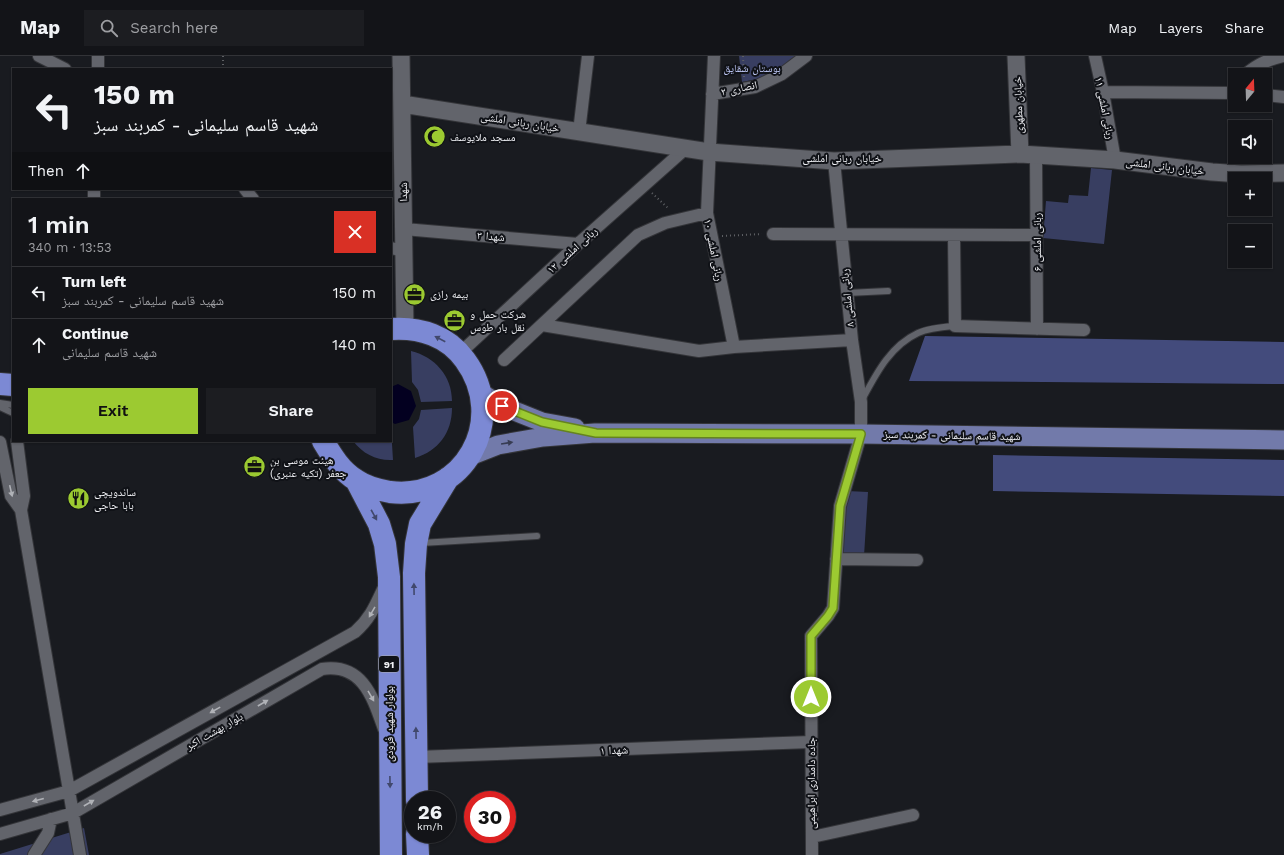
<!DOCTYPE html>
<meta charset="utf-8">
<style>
:root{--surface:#131418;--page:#1c1d21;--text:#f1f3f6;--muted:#9d9ea2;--line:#323337;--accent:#9cca31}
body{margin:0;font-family:"Work Sans","Noto Naskh Arabic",sans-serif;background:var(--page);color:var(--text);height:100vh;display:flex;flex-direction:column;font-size:15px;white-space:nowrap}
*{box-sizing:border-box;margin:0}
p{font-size:13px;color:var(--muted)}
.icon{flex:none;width:22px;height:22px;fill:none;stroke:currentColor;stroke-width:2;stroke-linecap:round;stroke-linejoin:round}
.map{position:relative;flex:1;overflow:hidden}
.drawer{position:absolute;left:12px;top:142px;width:380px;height:244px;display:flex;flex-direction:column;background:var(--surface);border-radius:0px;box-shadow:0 1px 3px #0004,0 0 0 1px var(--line)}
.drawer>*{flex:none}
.top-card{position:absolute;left:12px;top:12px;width:380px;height:122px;border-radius:0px;box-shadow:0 1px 3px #0004,0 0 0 1px var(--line);background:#131418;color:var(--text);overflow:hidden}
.needle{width:26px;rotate:19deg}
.fabs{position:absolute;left:1228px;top:12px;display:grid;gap:8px}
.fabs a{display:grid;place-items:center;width:44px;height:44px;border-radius:0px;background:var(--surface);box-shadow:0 1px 3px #0004,0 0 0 1px var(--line);font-size:20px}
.speed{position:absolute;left:404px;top:735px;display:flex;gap:8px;font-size:20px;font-weight:700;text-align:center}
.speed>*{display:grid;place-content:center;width:52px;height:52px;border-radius:50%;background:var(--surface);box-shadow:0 1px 3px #0004,0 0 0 1px var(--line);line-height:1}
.speed small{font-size:10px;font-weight:400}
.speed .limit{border:6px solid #d22;background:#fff;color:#111}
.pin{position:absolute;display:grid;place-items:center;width:34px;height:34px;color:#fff;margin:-17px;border:2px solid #fff;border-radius:50%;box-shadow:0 1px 4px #0007}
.me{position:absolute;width:44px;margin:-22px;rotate:0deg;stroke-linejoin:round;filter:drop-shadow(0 0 3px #0008)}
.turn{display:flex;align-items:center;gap:14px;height:84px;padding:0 16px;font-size:18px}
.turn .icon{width:52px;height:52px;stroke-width:2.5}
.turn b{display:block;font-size:28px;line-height:34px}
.then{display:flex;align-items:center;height:38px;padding:0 16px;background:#0003;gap:8px;font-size:15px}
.round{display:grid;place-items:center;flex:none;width:42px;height:42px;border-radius:0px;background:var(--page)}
.summary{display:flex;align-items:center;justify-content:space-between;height:68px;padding:0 16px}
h1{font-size:24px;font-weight:600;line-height:30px}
.button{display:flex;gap:8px;margin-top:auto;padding:8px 16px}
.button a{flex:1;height:46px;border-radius:0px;background:var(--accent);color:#111;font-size:16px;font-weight:600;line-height:46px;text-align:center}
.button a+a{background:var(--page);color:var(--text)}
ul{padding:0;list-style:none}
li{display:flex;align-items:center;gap:12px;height:52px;padding:0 16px;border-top:1px solid var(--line)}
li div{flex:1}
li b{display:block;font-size:15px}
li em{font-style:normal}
header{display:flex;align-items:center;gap:24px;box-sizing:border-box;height:56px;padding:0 20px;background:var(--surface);border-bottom:1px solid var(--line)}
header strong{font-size:19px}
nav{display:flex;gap:22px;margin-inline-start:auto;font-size:14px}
.search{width:280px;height:36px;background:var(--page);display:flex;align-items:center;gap:10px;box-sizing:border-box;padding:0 14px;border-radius:0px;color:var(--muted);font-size:15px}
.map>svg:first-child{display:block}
.green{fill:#383e61}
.forest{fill:#434b7c}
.water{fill:#030020}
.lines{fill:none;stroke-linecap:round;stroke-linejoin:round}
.lane-casing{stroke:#343539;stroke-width:8}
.street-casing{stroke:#343539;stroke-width:14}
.secondary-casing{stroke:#343539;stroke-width:19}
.primary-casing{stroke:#343539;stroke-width:21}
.highway-casing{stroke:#343539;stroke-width:24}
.path{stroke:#5e6064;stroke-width:2;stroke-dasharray:1 3;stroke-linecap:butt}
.lane{stroke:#62646b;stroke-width:6}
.street{stroke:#62646b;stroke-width:12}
.secondary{stroke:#62646b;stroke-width:17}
.primary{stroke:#727aaa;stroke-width:19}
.highway{stroke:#7c89d4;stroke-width:22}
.oneway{fill:#41486c}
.oneway2{fill:#373c52}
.oneway3{fill:#b0b2b7}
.route-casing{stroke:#658320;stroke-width:10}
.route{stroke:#9cca31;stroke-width:7}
.labels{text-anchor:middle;stroke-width:4;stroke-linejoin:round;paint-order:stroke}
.shield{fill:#101217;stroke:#adaeb2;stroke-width:1}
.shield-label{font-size:10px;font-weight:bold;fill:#f0f1f5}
.park-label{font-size:11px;fill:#c1cbfa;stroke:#101217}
.street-label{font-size:11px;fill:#f0f1f5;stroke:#101217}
.poi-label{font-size:11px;fill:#f0f1f5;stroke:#101217;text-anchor:start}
</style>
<header>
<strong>Map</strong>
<div class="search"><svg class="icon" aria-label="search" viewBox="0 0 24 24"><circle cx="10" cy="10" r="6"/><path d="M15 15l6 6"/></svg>Search here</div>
<nav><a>Map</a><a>Layers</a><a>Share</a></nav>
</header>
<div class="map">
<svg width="1284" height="799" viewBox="0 0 1284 799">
<rect width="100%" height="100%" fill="#191b20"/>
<path class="green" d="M739 0H798L783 12 766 21 742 26Z
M1091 112 1112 114 1104 188 1043 182 1046 145 1068 147 1069 139 1088 140Z
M411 295C435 301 452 320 452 345L421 346 418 334 412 326Z
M452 352C452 377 438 395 415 402L413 371 419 363 421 354Z
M391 372 393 404C377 405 363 398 353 385H391Z
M847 435 868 436 864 500 842 498Z
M84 772 89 799H0V798Z"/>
<path class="forest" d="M925 280 1284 286V328L909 325Z
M993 399 1284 404V440L993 435Z"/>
<path class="water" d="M398 328 411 335 416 350 409 364 395 368 391 366V331Z"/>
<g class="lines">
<defs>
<path id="lane" d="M847 237 888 235
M862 344C876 318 890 290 918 277 929 272 943 271 955 270
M0 347 13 349
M0 351 13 357
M421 487 537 480"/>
<path id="street" d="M39 0 65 13
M714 0 707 157 734 291
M1095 0 1103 36 1115 104
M98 13V0
M1245 19C1256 9 1269 3 1283 0
M1103 36 1235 37
M712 38 755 31 782 18 806 0
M1265 39 1284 41
M579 76 588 0
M1036 99 1037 273
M245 133 253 143
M94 143V133
M404 173 578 188
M773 178 1037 179
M954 179 955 270 1084 274
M391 192 404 195
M542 269 699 295 734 291 852 284
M460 297 578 188 685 93
M504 304 638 179 665 167 707 157
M17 385 24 440 21 454 80 799
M0 386 11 440 21 454
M836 503 917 504
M417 701 811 686
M0 754 69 735 355 576C371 562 376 548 385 529
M0 778 73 757 322 613C363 607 373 642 384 673
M812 781 913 759
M34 799 48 777 51 763
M812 799 811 580 828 560 833 552 840 450 861 378V346L852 284 834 105"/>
<path id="secondary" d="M401 0 405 272
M1016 0 1020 98
M402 48 709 96 834 105 1020 98 1115 104 1212 116 1241 118 1284 117"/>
<path id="primary" d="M481 337 502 350 542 366 575 372
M470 400 498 389 543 381 595 377 861 378 1284 384"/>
<path id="highway" d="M0 328 13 329
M323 385C332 400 341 415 356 424 366 431 378 434 390 436 464 445 509 364 465 304 448 280 420 271 391 273
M356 424 379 468 385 488 389 521 391 799
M417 744 414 517 416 488 420 468 448 422
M417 778 418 799"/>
</defs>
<use href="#lane" class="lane-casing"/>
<use href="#street" class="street-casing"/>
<use href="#secondary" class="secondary-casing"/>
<use href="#primary" class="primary-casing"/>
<use href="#highway" class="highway-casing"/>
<path class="path" d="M743 0 744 21
M223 13V0
M652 137 669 153
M722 180 762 178"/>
<use href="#lane" class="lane"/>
<use href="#street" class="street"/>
<use href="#secondary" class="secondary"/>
<use href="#primary" class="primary"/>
<use href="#highway" class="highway"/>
</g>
<defs><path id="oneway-solid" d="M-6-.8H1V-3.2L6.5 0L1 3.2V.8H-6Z"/></defs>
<g class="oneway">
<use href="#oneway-solid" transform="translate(440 283) rotate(-152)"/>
<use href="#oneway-solid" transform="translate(374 459) rotate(61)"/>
<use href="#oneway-solid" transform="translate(414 533) rotate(-91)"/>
<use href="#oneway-solid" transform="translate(416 677) rotate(-91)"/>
<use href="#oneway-solid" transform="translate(390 726) rotate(89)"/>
</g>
<use class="oneway2" href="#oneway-solid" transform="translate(507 387) rotate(-9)"/>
<g class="oneway3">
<use href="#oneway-solid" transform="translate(11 435) rotate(77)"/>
<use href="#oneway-solid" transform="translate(372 556) rotate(120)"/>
<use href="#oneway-solid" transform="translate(371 640) rotate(60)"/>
<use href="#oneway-solid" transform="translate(263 647) rotate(-30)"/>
<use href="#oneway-solid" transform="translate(215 654) rotate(151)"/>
<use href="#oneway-solid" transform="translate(38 744) rotate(165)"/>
<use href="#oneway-solid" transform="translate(89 747) rotate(-30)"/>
</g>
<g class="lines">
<defs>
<path id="route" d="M502 350 542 366 596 377 861 378 840 450 833 552 828 560 811 580V641"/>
</defs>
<use href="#route" class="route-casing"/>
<use href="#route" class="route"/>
</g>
<defs>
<symbol id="mosque-disc" viewBox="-11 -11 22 22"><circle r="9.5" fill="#9cca31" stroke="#101217"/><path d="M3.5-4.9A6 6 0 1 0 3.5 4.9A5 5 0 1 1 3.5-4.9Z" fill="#111"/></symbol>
<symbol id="office-disc" viewBox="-11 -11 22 22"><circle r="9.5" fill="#9cca31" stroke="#101217"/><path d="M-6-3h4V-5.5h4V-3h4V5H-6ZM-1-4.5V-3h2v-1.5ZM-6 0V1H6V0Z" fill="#111"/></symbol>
<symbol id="restaurant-disc" viewBox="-11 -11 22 22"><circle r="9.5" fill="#9cca31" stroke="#101217"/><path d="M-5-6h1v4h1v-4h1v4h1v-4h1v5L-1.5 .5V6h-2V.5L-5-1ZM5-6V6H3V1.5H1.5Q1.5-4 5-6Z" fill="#111"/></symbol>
</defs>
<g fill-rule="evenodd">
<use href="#mosque-disc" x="422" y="68" width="25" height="25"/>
<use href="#office-disc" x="402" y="226" width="25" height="25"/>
<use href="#office-disc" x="442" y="252" width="25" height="25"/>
<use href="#office-disc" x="242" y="398" width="25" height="25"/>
<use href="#restaurant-disc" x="66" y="430" width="25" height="25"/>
</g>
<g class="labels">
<rect class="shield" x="379" y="600" width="20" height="16" rx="3"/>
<g class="shield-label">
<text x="389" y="612">91</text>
</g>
<g class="park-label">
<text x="752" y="16">بوستان شقایق</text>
</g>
<g class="street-label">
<text transform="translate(739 32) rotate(-12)" y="4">انصاری ۲</text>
<text transform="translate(1018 49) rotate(-92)" y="4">خیابان مطهری</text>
<text transform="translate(1105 52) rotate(79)" y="4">ربانی املشی ۱۱</text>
<text transform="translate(520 66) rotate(9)" y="4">خیابان ربانی املشی</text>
<text x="842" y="106">خیابان ربانی املشی</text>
<text transform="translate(1165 110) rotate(7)" y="4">خیابان ربانی املشی</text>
<text transform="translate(403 136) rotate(-91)" y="4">شهدا</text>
<text transform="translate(491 180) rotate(5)" y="4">شهدا ۳</text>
<text transform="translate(1037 186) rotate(-90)" y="4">ربانی املشی ۶</text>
<text transform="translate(572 194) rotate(-42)" y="4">ربانی املشی ۱۲</text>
<text transform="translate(714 194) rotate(79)" y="4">ربانی املشی ۱۰</text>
<text transform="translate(847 242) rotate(-96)" y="4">ربانی املشی ۸</text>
<text transform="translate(952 379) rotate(1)" y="4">شهید قاسم سلیمانی - کمربند سبز</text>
<text transform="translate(389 668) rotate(-90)" y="4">بولوار شهید فرودی</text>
<text transform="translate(214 675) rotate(-30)" y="4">بلوار بهشت اکبر</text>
<text transform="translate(614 694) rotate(-2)" y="4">شهدا ۱</text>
<text transform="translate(811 727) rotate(-90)" y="4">جاده دامداری ابراهیمی</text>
</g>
<g class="poi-label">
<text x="450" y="85">مسجد ملایوسف</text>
<text x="430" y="242">بیمه رازی</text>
<text x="470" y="262">شرکت حمل و<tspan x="470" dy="13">نقل بار طوس</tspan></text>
<text x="270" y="408">هيئت موسی بن<tspan x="270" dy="13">جعفر (تکیه عنبری)</tspan></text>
<text x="94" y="440">ساندویچی<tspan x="94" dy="13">بابا حاجی</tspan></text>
</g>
</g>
</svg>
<div class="fabs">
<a><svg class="needle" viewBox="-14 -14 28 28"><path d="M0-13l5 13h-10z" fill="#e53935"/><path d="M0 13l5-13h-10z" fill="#9d9ea2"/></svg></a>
<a><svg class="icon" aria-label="sound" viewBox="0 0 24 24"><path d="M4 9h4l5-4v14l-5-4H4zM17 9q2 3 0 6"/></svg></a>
<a>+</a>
<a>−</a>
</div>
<div class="speed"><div>26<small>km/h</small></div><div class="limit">30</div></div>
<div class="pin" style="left:502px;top:350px;background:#d93025"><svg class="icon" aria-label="arrive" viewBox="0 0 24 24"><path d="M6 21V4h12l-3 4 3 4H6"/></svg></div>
<svg class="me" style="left:811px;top:641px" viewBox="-20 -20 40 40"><circle r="17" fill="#9cca31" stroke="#fff" stroke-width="3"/><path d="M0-11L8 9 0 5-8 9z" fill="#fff"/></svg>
<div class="top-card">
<div class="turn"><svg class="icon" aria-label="left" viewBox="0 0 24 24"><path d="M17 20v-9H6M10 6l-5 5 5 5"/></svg><div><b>150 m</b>شهید قاسم سلیمانی - کمربند سبز</div></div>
<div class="then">Then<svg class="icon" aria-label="ahead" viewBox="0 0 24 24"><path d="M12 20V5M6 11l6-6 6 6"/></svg></div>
</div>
<section class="drawer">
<div class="summary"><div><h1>1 min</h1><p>340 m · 13:53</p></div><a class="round" style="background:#d93025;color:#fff"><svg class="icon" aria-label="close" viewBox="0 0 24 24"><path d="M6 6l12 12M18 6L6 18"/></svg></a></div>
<ul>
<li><svg class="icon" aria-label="left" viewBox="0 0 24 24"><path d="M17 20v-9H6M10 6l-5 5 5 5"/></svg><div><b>Turn left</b><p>شهید قاسم سلیمانی - کمربند سبز</p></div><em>150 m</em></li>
<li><svg class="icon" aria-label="ahead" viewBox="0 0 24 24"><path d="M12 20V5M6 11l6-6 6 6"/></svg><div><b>Continue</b><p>شهید قاسم سلیمانی</p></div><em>140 m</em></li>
</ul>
<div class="button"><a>Exit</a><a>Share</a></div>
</section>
</div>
